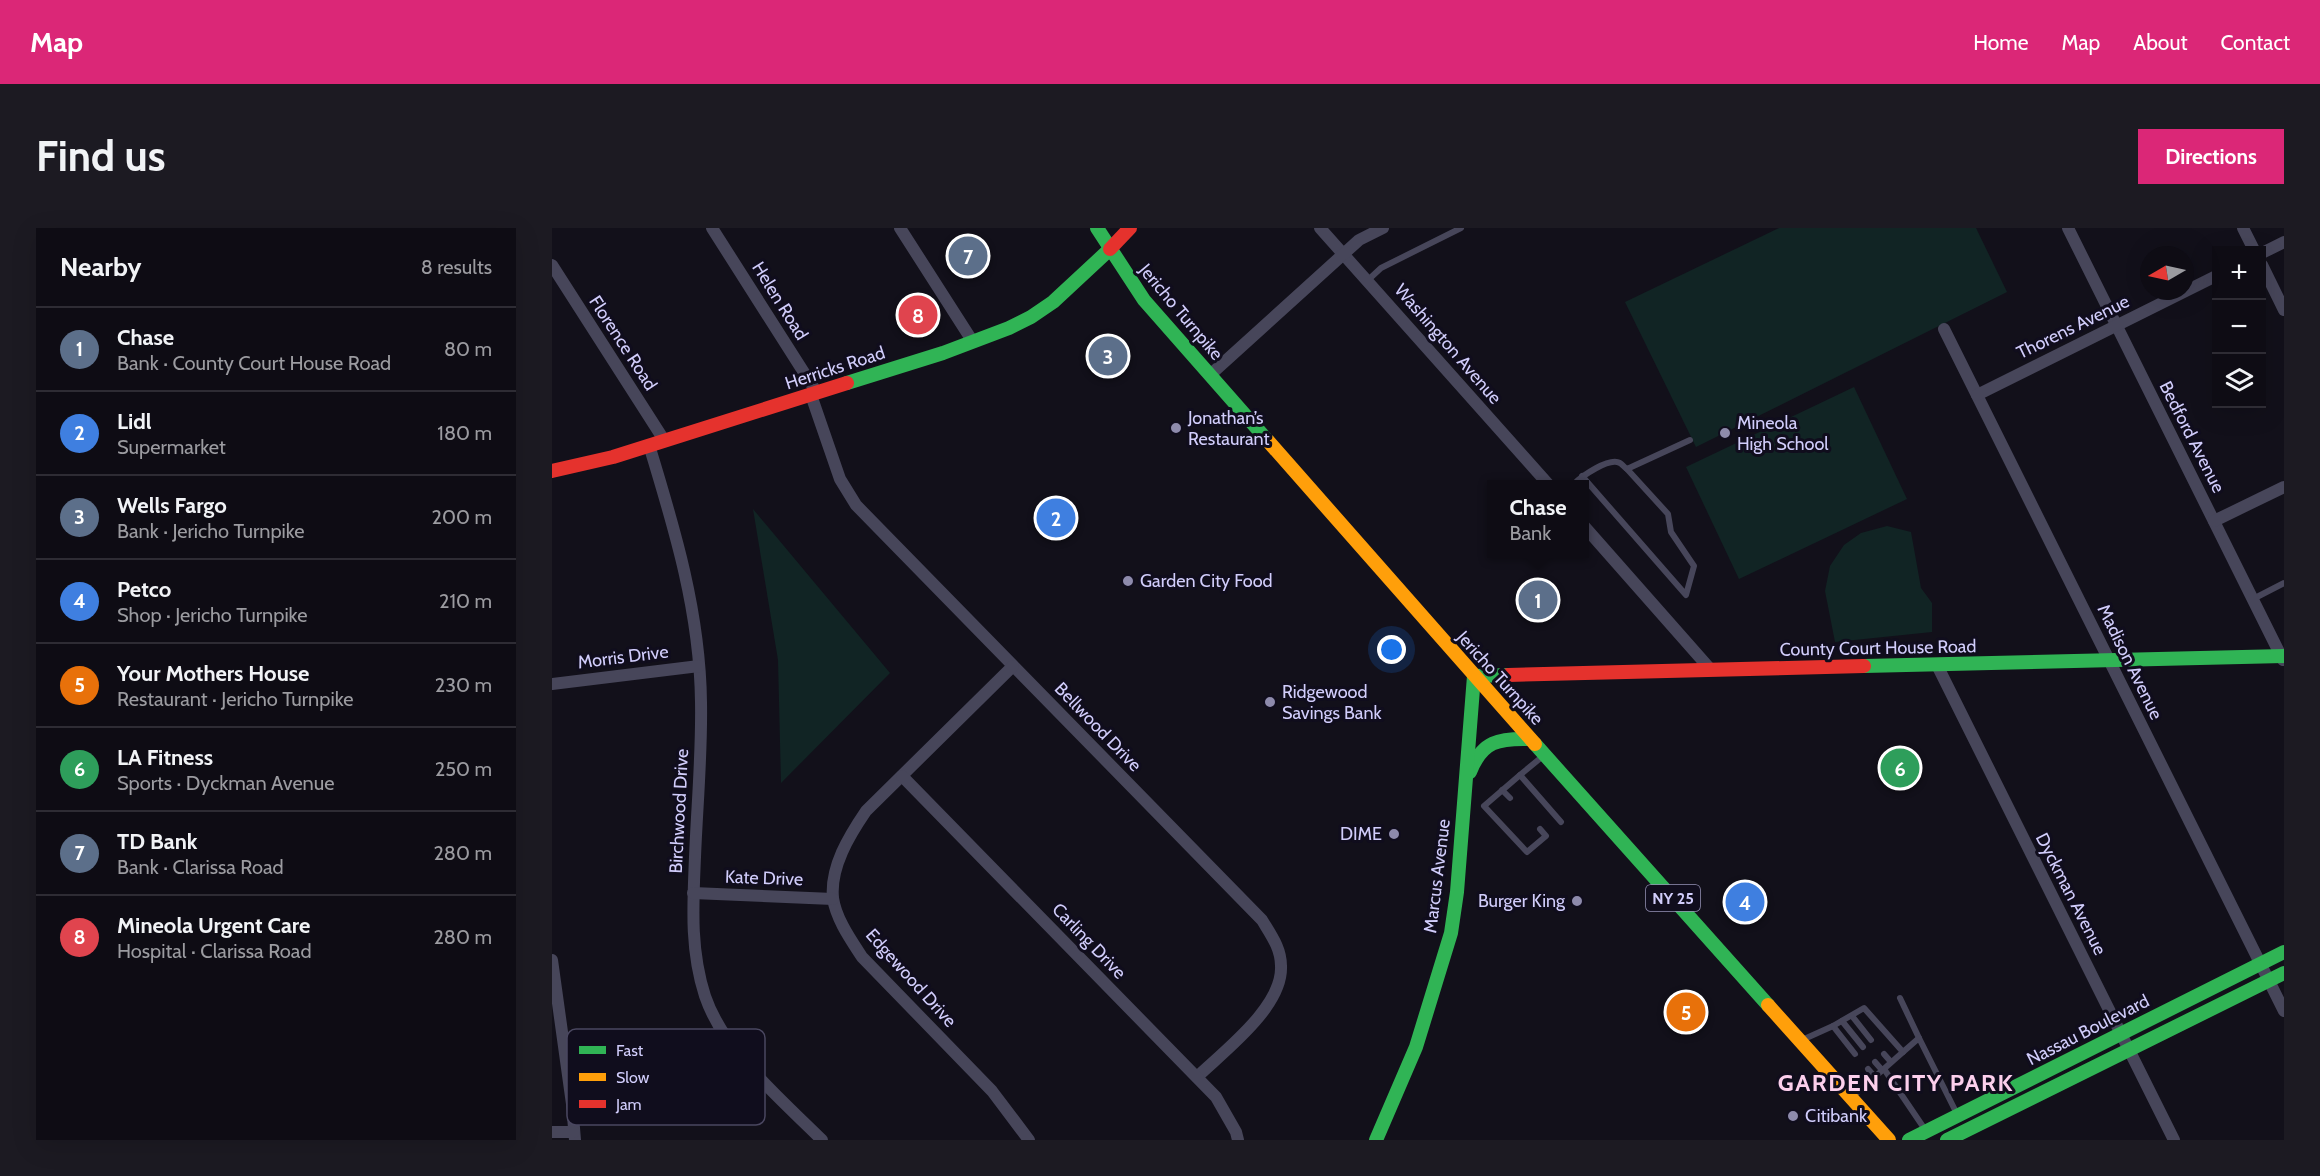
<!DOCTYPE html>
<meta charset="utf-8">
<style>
body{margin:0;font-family:Cabin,sans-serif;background:#1c1a22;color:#f1f3f6}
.controls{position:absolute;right:18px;top:18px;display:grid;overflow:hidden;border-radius:0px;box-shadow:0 6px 24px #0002}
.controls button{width:54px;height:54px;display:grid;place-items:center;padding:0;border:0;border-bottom:2px solid #2e2c34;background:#0e0c14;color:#f1f3f6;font:30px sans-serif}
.compass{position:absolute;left:1588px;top:18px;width:54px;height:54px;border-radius:50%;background:#0e0c14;box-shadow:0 6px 24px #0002;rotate:261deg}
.you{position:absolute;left:840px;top:422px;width:21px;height:21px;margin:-15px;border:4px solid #fff;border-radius:50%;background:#1a73e8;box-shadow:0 0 0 9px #1a73e833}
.badge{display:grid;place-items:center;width:39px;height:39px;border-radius:50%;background:#db2777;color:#fff;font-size:20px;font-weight:700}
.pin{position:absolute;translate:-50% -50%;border:3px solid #fff;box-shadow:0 2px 6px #0006}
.popup{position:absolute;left:935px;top:252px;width:102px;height:78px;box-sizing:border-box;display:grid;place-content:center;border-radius:0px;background:#0e0c14;filter:drop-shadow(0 2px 4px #0005);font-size:20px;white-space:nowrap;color:#9b9ba0}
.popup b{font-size:22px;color:#f1f3f6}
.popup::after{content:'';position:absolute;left:50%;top:100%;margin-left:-12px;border:12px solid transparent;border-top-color:#0e0c14}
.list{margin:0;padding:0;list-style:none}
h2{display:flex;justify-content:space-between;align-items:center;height:78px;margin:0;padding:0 24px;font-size:26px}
h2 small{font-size:20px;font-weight:400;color:#9b9ba0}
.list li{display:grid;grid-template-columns:39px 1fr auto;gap:18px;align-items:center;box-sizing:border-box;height:84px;padding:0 24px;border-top:2px solid #2e2c34}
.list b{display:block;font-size:22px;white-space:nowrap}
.list p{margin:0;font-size:20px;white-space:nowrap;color:#9b9ba0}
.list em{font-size:20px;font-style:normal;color:#9b9ba0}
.icon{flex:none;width:33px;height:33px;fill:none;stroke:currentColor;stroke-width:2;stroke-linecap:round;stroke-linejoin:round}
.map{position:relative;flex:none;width:1732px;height:912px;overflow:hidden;border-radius:0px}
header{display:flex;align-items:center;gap:36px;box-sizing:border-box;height:84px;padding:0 30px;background:#db2777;color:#fff}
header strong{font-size:28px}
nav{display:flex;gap:33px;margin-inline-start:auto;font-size:21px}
.intro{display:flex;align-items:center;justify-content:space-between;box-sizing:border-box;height:144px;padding:0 36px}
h1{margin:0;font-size:42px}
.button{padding:15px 27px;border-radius:0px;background:#db2777;color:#fff;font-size:21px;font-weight:700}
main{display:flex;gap:36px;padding:0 36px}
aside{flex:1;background:#0e0c14;border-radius:0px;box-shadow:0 6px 24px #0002}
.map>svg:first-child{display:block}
</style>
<header>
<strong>Map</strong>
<nav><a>Home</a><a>Map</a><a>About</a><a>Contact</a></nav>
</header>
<div class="intro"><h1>Find us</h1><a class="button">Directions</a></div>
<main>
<aside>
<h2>Nearby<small>8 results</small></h2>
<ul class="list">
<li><span class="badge" style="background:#5c6f8a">1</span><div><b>Chase</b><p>Bank · County Court House Road</p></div><em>80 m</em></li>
<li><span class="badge" style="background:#3f7fe0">2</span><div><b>Lidl</b><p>Supermarket</p></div><em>180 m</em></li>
<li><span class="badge" style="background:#5c6f8a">3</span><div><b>Wells Fargo</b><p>Bank · Jericho Turnpike</p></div><em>200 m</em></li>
<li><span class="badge" style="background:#3f7fe0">4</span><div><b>Petco</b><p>Shop · Jericho Turnpike</p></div><em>210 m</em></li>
<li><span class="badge" style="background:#e8710a">5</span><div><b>Your Mothers House</b><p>Restaurant · Jericho Turnpike</p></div><em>230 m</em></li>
<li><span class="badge" style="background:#2e9e5b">6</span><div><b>LA Fitness</b><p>Sports · Dyckman Avenue</p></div><em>250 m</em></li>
<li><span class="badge" style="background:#5c6f8a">7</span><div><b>TD Bank</b><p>Bank · Clarissa Road</p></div><em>280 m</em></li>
<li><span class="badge" style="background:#e0444e">8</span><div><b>Mineola Urgent Care</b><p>Hospital · Clarissa Road</p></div><em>280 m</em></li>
</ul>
</aside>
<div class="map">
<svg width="1732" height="912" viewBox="0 0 1732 912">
<rect width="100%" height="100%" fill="#12101a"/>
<g fill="#112424">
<polygon points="1227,0 1424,0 1455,64 1144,219 1073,74"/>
<polygon points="1302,159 1355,271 1187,351 1134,239"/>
<polygon points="201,281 338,445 229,555 226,432"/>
<polygon points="1335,298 1359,304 1369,360 1380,375 1380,404 1283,414 1273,363 1278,338 1292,317 1309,305"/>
</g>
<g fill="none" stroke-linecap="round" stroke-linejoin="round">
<g stroke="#47465a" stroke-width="6">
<polyline points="815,53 829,40 909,0"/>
<polyline points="1030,248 1134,367 1142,338 1119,304 1116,286 1075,241"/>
<path d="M1022 256C1030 248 1057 229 1068 235 1069 235 1074 241 1075 241L1138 212"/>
<polyline points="1701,371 1732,355"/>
<polyline points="968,547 991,528"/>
<polyline points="950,562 958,570"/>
<polyline points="988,601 994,608 975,624 932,578 968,547 1009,594"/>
<polyline points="1348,770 1367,810"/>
<polyline points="1300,788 1319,812"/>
<polyline points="1290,793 1311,819"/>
<polyline points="1281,798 1303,826"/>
<polyline points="1250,812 1281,798 1312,780 1351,824 1367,810 1405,886"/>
<polyline points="1332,826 1339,834"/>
<polyline points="1323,834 1330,842"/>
<polyline points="1316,841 1323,849"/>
<polyline points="1332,841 1374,903"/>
<polyline points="1300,869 1351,824"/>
</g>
<g stroke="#47465a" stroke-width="12">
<polyline points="160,0 265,165"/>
<polyline points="348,0 421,114"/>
<polyline points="768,0 996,256"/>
<polyline points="1516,0 1731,432"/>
<polyline points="1691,0 1702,22"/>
<polyline points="1710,25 1732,14"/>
<polyline points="0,37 112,212"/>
<polyline points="1710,37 1732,82"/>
<polyline points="1392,101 1732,783"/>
<polyline points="658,147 807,12 831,0"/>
<path d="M259 167 288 251 304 277 710 692C719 707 729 720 729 738 731 779 672 823 645 849"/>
<polyline points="1425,167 1664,48"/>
<path d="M97 217C123 302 148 385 149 474 150 526 145 578 143 629 141 677 138 722 153 768 172 824 229 871 270 912"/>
<polyline points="1662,293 1732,259"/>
<polyline points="1032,298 1159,442"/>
<polyline points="1385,437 1622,912"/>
<path d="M461 438 314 583C297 608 278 639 281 670 284 691 299 712 310 729L440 863 477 912"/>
<polyline points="0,456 147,438"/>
<polyline points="350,548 664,869 684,904 686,912"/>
<polyline points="141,665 281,671"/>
<polyline points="0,732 20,876 23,912"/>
<polyline points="0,904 22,904"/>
</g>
<g stroke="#30b455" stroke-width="14">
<polyline points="545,0 592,72 716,213"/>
<polyline points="295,155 391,125 457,100 479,89 501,74 558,21"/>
<polyline points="1312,438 1732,428"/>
<polyline points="983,516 1216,777"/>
<path d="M918 544C930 513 947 510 978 511"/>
<polyline points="824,912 864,819 899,705 905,664 922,448 956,447"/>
<polyline points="1357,912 1732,724"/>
<polyline points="1395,912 1732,745"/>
</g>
<g stroke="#ff9f0a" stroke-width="14">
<polyline points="716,213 983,516"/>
<polyline points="1216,777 1337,912"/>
</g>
<g stroke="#e5322d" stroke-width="14">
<polyline points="558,21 578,0"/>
<polyline points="0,243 61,229 295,155"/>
<polyline points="956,447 1312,438"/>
</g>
</g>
<g fill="#8e8bac" stroke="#100d1d" stroke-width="2">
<circle cx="624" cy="200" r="6"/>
<circle cx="1173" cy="205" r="6"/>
<circle cx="576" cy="353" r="6"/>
<circle cx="718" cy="474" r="6"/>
<circle cx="842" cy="606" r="6"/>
<circle cx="1025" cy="673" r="6"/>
<circle cx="1241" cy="888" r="6"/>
</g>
<g text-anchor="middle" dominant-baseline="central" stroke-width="6" stroke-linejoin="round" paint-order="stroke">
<rect fill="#100d1d" stroke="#9793b8" stroke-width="1.5" x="1094" y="657" width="54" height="26" rx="4.5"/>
<g font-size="16" font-weight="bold" fill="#d1cdfb">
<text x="1121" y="670">NY 25</text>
</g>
<g font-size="18" fill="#d1cdfb" stroke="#100d1d">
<text transform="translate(228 73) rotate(58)">Helen Road</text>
<text transform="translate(629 84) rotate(50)">Jericho Turnpike</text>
<text transform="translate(1521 99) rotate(-26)">Thorens Avenue</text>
<text transform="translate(71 115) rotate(57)">Florence Road</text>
<text transform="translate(896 116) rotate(49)">Washington Avenue</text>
<text transform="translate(283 140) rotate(-18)">Herricks Road</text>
<text transform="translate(1640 209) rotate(63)">Bedford Avenue</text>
<text transform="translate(1326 420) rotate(-1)">County Court House Road</text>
<text transform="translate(71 429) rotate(-7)">Morris Drive</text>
<text transform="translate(1578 434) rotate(64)">Madison Avenue</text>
<text transform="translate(948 450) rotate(48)">Jericho Turnpike</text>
<text transform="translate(546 499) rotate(46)">Bellwood Drive</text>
<text transform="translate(127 583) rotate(-87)">Birchwood Drive</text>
<text transform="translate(885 648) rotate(-83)">Marcus Avenue</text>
<text transform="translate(212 650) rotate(2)">Kate Drive</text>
<text transform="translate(1519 666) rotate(63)">Dyckman Avenue</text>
<text transform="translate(537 713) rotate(46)">Carling Drive</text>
<text transform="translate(359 750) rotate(48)">Edgewood Drive</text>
<text transform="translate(1536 802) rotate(-27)">Nassau Boulevard</text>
</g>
<g font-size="18" fill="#d1cdfb" stroke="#100d1d" text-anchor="start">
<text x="636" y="190">Jonathan’s<tspan x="636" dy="21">Restaurant</tspan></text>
<text x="1185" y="195">Mineola<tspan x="1185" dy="21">High School</tspan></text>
<text x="588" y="353">Garden City Food</text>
<text x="730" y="464">Ridgewood<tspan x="730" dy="21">Savings Bank</tspan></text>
<text x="830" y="606" text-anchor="end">DIME</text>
<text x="1013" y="673" text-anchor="end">Burger King</text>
<text x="1253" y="888">Citibank</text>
</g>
<g font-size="24" font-weight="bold" letter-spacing="1.5" fill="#fccfec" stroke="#100d1d">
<text x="1344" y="854">GARDEN CITY PARK</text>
</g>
</g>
<rect x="15" y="801" width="198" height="96" rx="9" fill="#100d1d" stroke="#4a4760" stroke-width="1.5"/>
<rect x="27" y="818" width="27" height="8" fill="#30b455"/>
<rect x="27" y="845" width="27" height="8" fill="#ff9f0a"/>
<rect x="27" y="872" width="27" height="8" fill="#e5322d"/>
<g font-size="16" fill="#d1cdfb">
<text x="64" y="828">Fast</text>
<text x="64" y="855">Slow</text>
<text x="64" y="882">Jam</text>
</g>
</svg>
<div class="controls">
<button>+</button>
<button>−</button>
<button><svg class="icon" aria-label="layers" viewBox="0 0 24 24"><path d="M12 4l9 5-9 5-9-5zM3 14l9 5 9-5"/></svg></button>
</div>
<svg class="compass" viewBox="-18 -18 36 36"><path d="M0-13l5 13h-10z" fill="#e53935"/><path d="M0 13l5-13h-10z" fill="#9b9ba0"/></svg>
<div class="you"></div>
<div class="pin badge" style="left:986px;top:372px;background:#5c6f8a">1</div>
<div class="popup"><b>Chase</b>Bank</div>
<div class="pin badge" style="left:504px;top:290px;background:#3f7fe0">2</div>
<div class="pin badge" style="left:556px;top:128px;background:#5c6f8a">3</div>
<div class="pin badge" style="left:1193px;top:674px;background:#3f7fe0">4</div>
<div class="pin badge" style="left:1134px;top:784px;background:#e8710a">5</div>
<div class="pin badge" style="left:1348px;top:540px;background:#2e9e5b">6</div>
<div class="pin badge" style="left:416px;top:28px;background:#5c6f8a">7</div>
<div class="pin badge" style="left:366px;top:87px;background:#e0444e">8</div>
</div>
</main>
